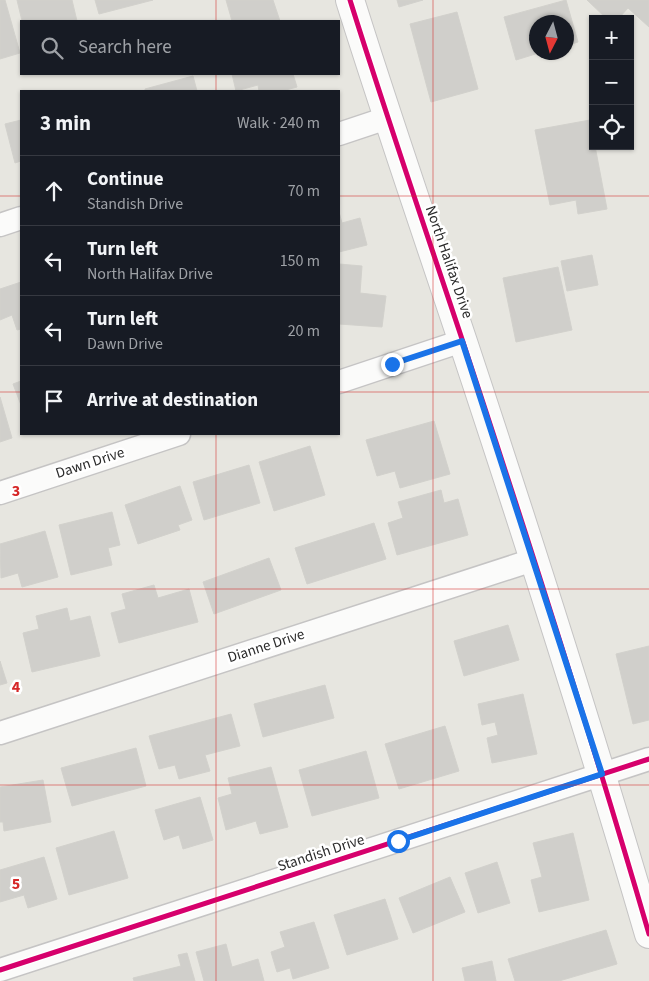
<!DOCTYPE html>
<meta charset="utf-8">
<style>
body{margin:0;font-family:"Source Sans 3",sans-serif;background:#242831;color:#f1f3f6}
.controls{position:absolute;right:15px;top:15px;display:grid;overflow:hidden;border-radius:0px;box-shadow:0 1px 4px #0004}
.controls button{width:45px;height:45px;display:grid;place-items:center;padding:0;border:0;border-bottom:1px solid #363941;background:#171b24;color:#f1f3f6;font:25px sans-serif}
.compass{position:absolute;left:529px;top:15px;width:45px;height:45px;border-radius:50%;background:#171b24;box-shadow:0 1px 4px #0004;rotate:186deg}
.stop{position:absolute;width:15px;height:15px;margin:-11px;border:4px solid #1a73e8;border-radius:50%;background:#fff}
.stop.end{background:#1a73e8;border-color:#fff;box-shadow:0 1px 5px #0008}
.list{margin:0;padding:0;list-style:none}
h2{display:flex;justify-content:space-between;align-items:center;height:65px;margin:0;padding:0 20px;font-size:21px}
h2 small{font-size:16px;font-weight:400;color:#9ea1a6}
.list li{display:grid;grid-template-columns:32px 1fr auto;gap:15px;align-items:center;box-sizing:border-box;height:70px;padding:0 20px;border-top:1px solid #363941}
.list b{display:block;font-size:19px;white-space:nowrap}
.list p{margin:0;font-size:16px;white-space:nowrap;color:#9ea1a6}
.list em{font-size:16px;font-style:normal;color:#9ea1a6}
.icon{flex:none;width:28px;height:28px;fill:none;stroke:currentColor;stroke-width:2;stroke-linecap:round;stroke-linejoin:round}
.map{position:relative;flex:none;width:649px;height:981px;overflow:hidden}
.search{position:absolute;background:#171b24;box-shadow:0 1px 4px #0004;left:20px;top:20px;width:320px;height:55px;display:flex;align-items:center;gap:12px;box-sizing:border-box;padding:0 18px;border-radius:0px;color:#9ea1a6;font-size:19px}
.panel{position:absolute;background:#171b24;box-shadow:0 1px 4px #0004;left:20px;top:90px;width:320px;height:345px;border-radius:0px}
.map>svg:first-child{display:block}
</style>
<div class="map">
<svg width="649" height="981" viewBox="0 0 649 981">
<rect width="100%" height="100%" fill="#e7e6e0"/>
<g fill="#d0cfcb" stroke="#d2d1cc">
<polygon points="0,0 5,0 20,53 0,59"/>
<polygon points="17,0 72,0 77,21 22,21"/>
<polygon points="95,0 153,0 99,14"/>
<polygon points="226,0 273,0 280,21 232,21"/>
<polygon points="397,0 423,0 399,7"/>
<polygon points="566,0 578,42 566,46 566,22 536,22 536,52 542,52 516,60 504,17"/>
<polygon points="587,0 649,0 649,27 628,8 618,19 607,19"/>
<polygon points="457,12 478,89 431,102 410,24"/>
<polygon points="232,74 293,74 297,87 282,91 259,91 258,85 236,91"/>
<polygon points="193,76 197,91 145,91 145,89"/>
<polygon points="21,120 21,161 15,163 5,124"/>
<polygon points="590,120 593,146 595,146 607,209 578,214 576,200 550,205 535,130"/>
<polygon points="339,212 342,223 360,218 367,245 339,252"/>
<polygon points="592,255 598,285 567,291 561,261"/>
<polygon points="339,264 362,266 360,293 386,296 382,327 339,324"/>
<polygon points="558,267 572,330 516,342 503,278"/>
<polygon points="21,282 21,329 17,330 12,315 0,320 0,289"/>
<polygon points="21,381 21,405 13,384"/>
<polygon points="0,397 12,438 0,442"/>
<polygon points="434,421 450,474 400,488 395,471 377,476 366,440"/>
<polygon points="310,446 325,495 274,511 259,462"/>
<polygon points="249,465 260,503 204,520 193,482"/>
<polygon points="180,486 192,520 178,525 180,530 138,544 125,505"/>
<polygon points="441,490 444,503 458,499 468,535 397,555 388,523 403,518 398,502"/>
<polygon points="112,512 120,545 108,548 112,565 71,575 59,525"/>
<polygon points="374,523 386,559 307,584 295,548"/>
<polygon points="45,531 58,577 22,587 18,573 1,578 0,544"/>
<polygon points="269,558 281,590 214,614 203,582"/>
<polygon points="154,585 158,598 189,589 198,622 119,643 111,613 126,609 122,594"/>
<polygon points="67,608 70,621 90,616 100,656 32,672 23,633 39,629 36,616"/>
<polygon points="508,625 519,660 464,676 454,641"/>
<polygon points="649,646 649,720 633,724 616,654"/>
<polygon points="0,661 7,683 0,685"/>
<polygon points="325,685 334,718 263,737 254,704"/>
<polygon points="523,694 537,754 492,763 487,738 498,735 495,722 482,725 478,704"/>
<polygon points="231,714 240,746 205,755 210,771 179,779 175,765 159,769 149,736"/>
<polygon points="445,726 459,771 399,789 385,744"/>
<polygon points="136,748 146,786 72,806 61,768"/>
<polygon points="366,751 379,798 312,816 299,770"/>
<polygon points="271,767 288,827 260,834 256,821 226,830 218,798 232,794 228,778"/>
<polygon points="43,780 51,822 4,831 3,822 0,822 0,787"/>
<polygon points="200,797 213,840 183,849 179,835 164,840 155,810"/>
<polygon points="114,831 128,878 69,895 56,848"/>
<polygon points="573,833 589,900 539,912 531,880 542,877 533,843"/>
<polygon points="44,857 57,899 28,908 24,895 0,902 0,870"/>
<polygon points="497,862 510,903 478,913 465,873"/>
<polygon points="450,877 465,912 413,933 399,898"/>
<polygon points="385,899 398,939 347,955 334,915"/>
<polygon points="314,922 329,968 293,979 290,968 277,972 271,952 285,947 280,932"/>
<polygon points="606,930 617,964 559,981 515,981 508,959"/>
<polygon points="226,944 232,967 258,959 264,981 204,981 196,952"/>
<polygon points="187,953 195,981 134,981 133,978 181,966 178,955"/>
<polygon points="492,961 496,981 465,981 462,968"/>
</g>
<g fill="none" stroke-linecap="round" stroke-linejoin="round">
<defs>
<g id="minor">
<polyline points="339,134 387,118"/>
<polyline points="0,225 21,218"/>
<polyline points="339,382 462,341"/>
<polyline points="0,493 179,434"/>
<polyline points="0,733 533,560"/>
<polyline points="0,970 649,759"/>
</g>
<path id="tertiary" d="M350 0C386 115 425 228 463 342 528 538 591 735 649 934"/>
</defs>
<use href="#minor" stroke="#c5c4c4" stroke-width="25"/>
<use href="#tertiary" stroke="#c5c4c4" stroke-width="30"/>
<use href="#minor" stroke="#fbfbfa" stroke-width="22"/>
<use href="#tertiary" stroke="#fbfbfa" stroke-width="28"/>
<defs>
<g id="cycleway">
<path d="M350 0C386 115 425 228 463 342 528 538 591 735 649 934"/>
<polyline points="0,970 649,759"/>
</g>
</defs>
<use href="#cycleway" stroke="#fff" stroke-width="8"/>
<use href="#cycleway" stroke="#d6006c" stroke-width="5"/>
</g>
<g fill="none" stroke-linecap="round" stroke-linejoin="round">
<polyline stroke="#1a73e8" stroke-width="6" points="392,364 462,341 602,774 398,841"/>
</g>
<path fill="none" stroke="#d62828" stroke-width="1" stroke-opacity="0.55" d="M216 0V21M433 0V981M216 74V91M0 196H21M339 196H649M0 392H21M339 392H649M216 434V981M0 589H649M0 785H649"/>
<g text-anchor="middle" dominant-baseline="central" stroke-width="5" stroke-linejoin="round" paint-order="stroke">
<g font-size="15" fill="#2a2a2a" stroke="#fff">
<text transform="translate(449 262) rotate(71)">North Halifax Drive</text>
<text transform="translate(90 463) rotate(-18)">Dawn Drive</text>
<text transform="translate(266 646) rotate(-18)">Dianne Drive</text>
<text transform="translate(321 853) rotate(-18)">Standish Drive</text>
</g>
</g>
<g font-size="16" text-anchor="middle" font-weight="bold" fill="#d62828" stroke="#fff" stroke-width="5" stroke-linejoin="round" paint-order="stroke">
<text x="16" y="496">3</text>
<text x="16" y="692">4</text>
<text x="16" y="889">5</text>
</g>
</svg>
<div class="controls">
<button>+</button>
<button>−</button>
<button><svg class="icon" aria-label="locate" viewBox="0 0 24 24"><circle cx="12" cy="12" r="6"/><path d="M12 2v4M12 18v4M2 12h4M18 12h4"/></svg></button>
</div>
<svg class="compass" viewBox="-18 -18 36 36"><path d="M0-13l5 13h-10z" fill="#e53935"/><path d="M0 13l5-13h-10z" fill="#9ea1a6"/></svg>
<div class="stop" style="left:398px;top:841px"></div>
<div class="stop end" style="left:392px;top:364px"></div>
<div class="search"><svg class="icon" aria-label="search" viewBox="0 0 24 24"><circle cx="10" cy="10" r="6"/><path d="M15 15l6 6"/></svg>Search here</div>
<section class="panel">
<h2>3 min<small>Walk · 240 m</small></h2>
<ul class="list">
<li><svg class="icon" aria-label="ahead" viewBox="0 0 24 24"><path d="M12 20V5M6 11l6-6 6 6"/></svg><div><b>Continue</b><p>Standish Drive</p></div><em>70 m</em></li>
<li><svg class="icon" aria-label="left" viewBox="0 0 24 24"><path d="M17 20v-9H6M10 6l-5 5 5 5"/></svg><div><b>Turn left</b><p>North Halifax Drive</p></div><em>150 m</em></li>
<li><svg class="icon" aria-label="left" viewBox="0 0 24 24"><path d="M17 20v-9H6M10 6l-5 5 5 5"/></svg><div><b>Turn left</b><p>Dawn Drive</p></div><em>20 m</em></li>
<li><svg class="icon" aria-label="arrive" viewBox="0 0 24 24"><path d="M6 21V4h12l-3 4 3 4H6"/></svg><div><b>Arrive at destination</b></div></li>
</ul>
</section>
</div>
